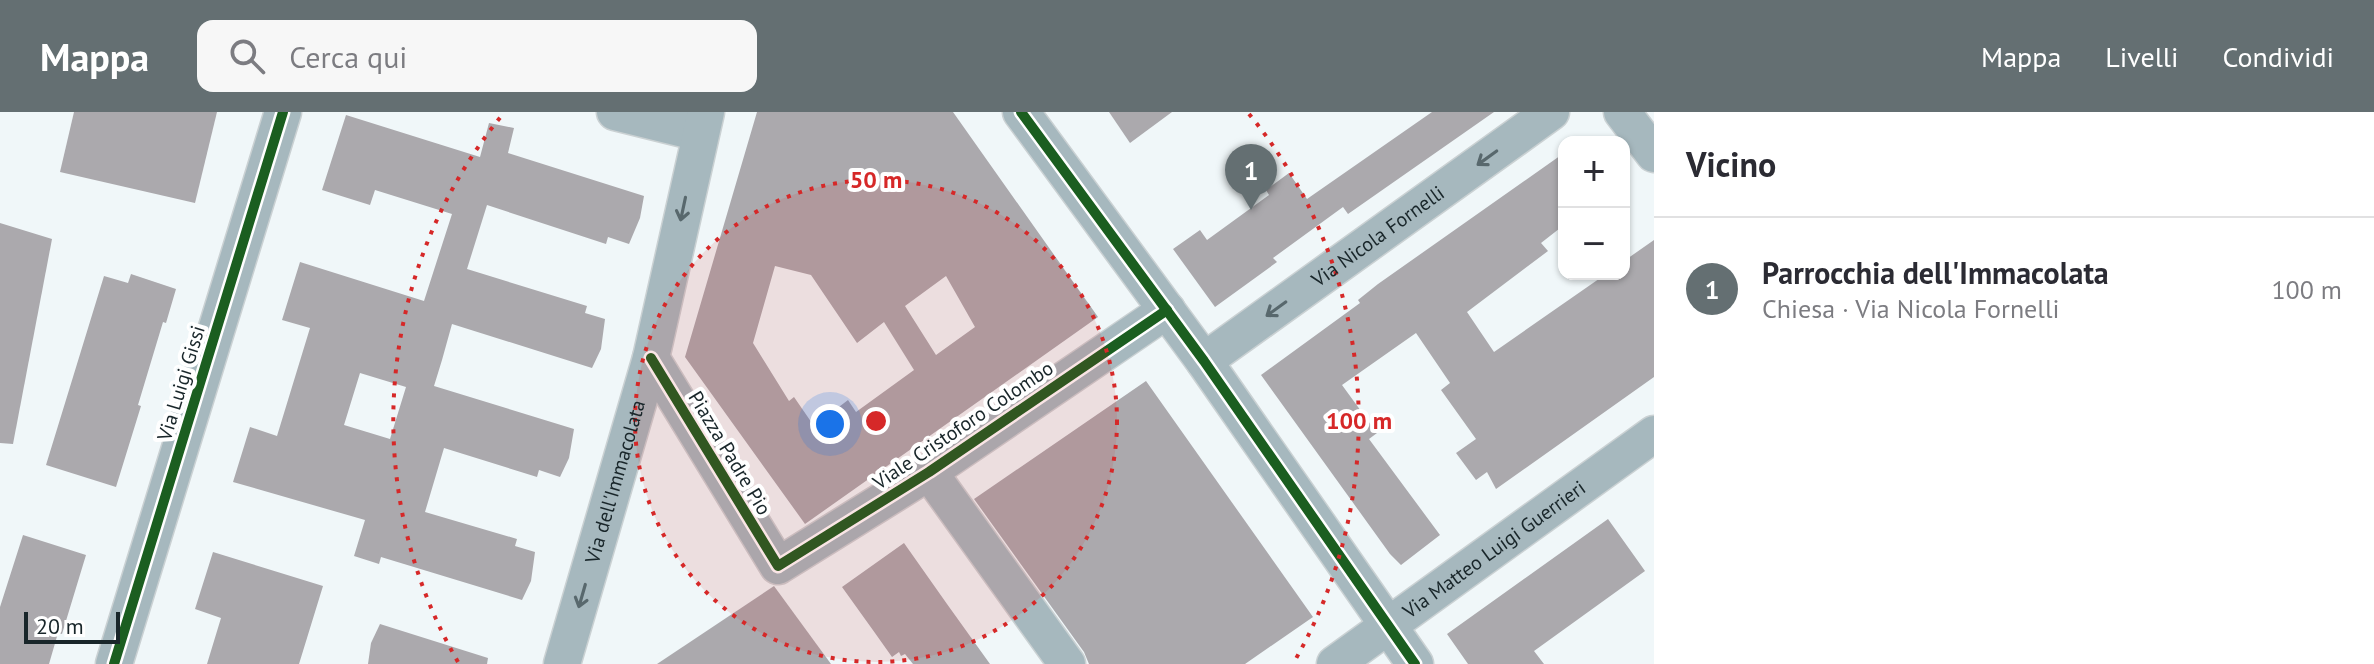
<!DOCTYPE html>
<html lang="it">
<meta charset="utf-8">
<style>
body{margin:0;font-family:"PT Sans",sans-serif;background:#f7f7f7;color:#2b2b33}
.controls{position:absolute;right:24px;top:24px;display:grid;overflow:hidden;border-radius:16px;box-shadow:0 2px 6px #0004}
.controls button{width:72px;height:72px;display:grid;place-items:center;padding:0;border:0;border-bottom:2px solid #e1e1e2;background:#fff;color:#2b2b33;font:40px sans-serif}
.scale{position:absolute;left:24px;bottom:20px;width:96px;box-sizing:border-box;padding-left:8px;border:4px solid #19262a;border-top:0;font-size:22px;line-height:28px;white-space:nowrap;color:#19262a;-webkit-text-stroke:6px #fff;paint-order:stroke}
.you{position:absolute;left:830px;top:312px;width:28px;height:28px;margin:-20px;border:6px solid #fff;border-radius:50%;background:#1a73e8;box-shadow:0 0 0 12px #1a73e833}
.badge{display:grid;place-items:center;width:52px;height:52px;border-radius:50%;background:#646f72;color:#fff;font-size:26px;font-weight:700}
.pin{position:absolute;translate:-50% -66px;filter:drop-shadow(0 2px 4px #0008)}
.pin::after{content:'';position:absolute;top:42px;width:28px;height:24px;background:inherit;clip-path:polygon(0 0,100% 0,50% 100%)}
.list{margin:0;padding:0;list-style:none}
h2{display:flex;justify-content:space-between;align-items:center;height:104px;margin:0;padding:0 32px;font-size:34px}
h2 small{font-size:26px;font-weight:400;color:#7c7c81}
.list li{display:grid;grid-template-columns:52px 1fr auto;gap:24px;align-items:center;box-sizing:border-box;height:144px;padding:0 32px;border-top:2px solid #e1e1e2}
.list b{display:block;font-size:30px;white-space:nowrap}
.list p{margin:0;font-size:26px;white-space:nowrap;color:#7c7c81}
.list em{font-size:26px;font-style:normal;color:#7c7c81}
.icon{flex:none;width:44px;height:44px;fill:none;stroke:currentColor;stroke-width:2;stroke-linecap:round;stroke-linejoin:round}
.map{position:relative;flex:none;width:1654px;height:552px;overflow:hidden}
header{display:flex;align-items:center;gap:48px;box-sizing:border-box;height:112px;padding:0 40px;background:#646f72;color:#fff}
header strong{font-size:38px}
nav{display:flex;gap:44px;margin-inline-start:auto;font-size:28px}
.search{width:560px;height:72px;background:#f7f7f7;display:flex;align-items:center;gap:20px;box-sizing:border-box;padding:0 28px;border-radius:16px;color:#7c7c81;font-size:30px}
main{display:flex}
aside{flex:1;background:#fff}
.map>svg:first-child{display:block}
</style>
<header>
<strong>Mappa</strong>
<div class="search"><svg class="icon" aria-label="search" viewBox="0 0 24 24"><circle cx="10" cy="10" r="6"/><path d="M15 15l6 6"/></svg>Cerca qui</div>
<nav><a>Mappa</a><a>Livelli</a><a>Condividi</a></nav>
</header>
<main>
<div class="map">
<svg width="1654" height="552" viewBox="0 0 1654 552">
<rect width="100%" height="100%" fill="#f0f7f9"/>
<g fill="#aba9ad" fill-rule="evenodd">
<polygon points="74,0 217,0 195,91 60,60"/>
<path d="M757 0H953L1098 205 805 412 685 245ZM775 154 811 163 857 231 884 210 914 258 856 300 848 288 814 314 794 285 789 289 753 231ZM946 164 975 215 936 243 905 194Z"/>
<polygon points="1109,0 1172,0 1130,31"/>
<polygon points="1432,0 1494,0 1348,102 1343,95 1273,146 1277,150 1215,195 1173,137 1200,118 1207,128 1269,83 1266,78 1289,61 1307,87"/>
<path d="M346 3 480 45 489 11 514 16 508 41 644 84 640 106 629 132 608 125 606 132 487 93 467 157 587 194 585 201 605 207 601 237 592 256 452 212 442 248 434 274 574 317 569 346 560 365 539 358 537 365 444 336 425 400 517 427 515 434 535 440 531 469 522 488 381 445 379 452 354 444 365 408 233 370 250 315 277 324 310 216 282 208 300 150 424 189 452 102 375 78 370 93 322 78ZM360 261 406 275 390 327 344 313Z"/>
<polygon points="1564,41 1564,113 1541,131 1548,139 1467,200 1494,240 1606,162 1624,162 1624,149 1654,128 1654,265 1496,377 1487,360 1476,368 1456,341 1476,327 1441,278 1450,271 1416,221 1342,273 1377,321 1369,327 1440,423 1401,453 1390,442 1261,263 1360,191 1358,188 1378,172"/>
<polygon points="0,111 52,127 13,332 0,331"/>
<polygon points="131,162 176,177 166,211 163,210 138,293 141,294 116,375 46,353 104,164 128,171"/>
<polygon points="1146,269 1313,505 1245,552 1089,552 1084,540 974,387"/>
<polygon points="1608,407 1645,459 1534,539 1544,552 1468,552 1447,522"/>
<polygon points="23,423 86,443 62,522 58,521 49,552 0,552 0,495"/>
<polygon points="904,431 947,492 990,552 913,552 905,542 901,544 899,540 892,545 875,521 842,475"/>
<polygon points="213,440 323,474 299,552 207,552 221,506 195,497"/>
<polygon points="774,474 831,552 657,552"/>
<polygon points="380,512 488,546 487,552 368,552 371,531"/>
</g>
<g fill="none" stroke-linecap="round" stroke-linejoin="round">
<defs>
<g id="street">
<polyline points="615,0 700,21"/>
<polyline points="1021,0 1204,249 1415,552"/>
<polyline points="1622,0 1654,42"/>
<polyline points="651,246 778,454 929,360 1167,198"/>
<path id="s1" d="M1204 249 1551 0"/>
<polyline points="929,360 1067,552"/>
<polyline points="114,552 283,0"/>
<path id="s2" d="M562 552 651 246 706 0"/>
<path id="s3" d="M1335 552 1654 322"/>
</g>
</defs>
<use href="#street" stroke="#cad1d3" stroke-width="39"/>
<use href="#street" stroke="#a6b8be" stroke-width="36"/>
<defs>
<g id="cycleway">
<polyline points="1021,0 1204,249 1415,552"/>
<polyline points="651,246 778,454 929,360 1167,198"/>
<polyline points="114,552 283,0"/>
</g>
</defs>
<use href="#cycleway" stroke="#fff" stroke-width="15"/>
<use href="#cycleway" stroke="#1b5e20" stroke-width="10"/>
</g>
<defs><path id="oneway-shaft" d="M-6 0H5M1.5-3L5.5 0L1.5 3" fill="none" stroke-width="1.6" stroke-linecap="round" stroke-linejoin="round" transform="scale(2)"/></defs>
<g stroke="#58686d">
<use href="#oneway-shaft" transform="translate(1487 46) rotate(144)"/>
<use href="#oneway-shaft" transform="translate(683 97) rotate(102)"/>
<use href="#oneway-shaft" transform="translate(1276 197) rotate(144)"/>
<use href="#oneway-shaft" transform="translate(582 484) rotate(106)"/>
</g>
<circle cx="876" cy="309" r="241" fill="#d62828" fill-opacity=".12"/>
<g fill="none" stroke="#d62828" stroke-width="4" stroke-dasharray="4 8">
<circle cx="876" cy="309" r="241"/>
<path d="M458 550A483 483 0 0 1 503 2M1249 2A483 483 0 0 1 1294 550"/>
</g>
<g text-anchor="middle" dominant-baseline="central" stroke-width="8" stroke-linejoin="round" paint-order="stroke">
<g font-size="20" fill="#19262a" stroke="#fff">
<text stroke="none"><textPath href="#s1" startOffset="214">Via Nicola Fornelli</textPath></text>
<text transform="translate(181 271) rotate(-73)">Via Luigi Gissi</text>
<text transform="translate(963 313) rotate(-34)">Viale Cristoforo Colombo</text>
<text transform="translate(730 341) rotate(59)">Piazza Padre Pio</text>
<text stroke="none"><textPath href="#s2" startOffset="190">Via dell'Immacolata</textPath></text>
<text stroke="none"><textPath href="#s3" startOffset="196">Via Matteo Luigi Guerrieri</textPath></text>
</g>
</g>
<circle cx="876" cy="309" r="12" fill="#d62828" stroke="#fff" stroke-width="4"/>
<g font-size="24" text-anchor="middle" font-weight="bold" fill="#d62828" stroke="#fff" stroke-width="8" stroke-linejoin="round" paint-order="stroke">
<text x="876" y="76">50 m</text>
<text x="1359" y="317">100 m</text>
</g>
</svg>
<div class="controls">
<button>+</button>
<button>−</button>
</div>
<div class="scale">20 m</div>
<div class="you"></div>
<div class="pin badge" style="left:1251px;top:98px">1</div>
</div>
<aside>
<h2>Vicino<small></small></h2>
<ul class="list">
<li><span class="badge">1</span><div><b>Parrocchia dell'Immacolata</b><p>Chiesa · Via Nicola Fornelli</p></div><em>100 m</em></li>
</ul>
</aside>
</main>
